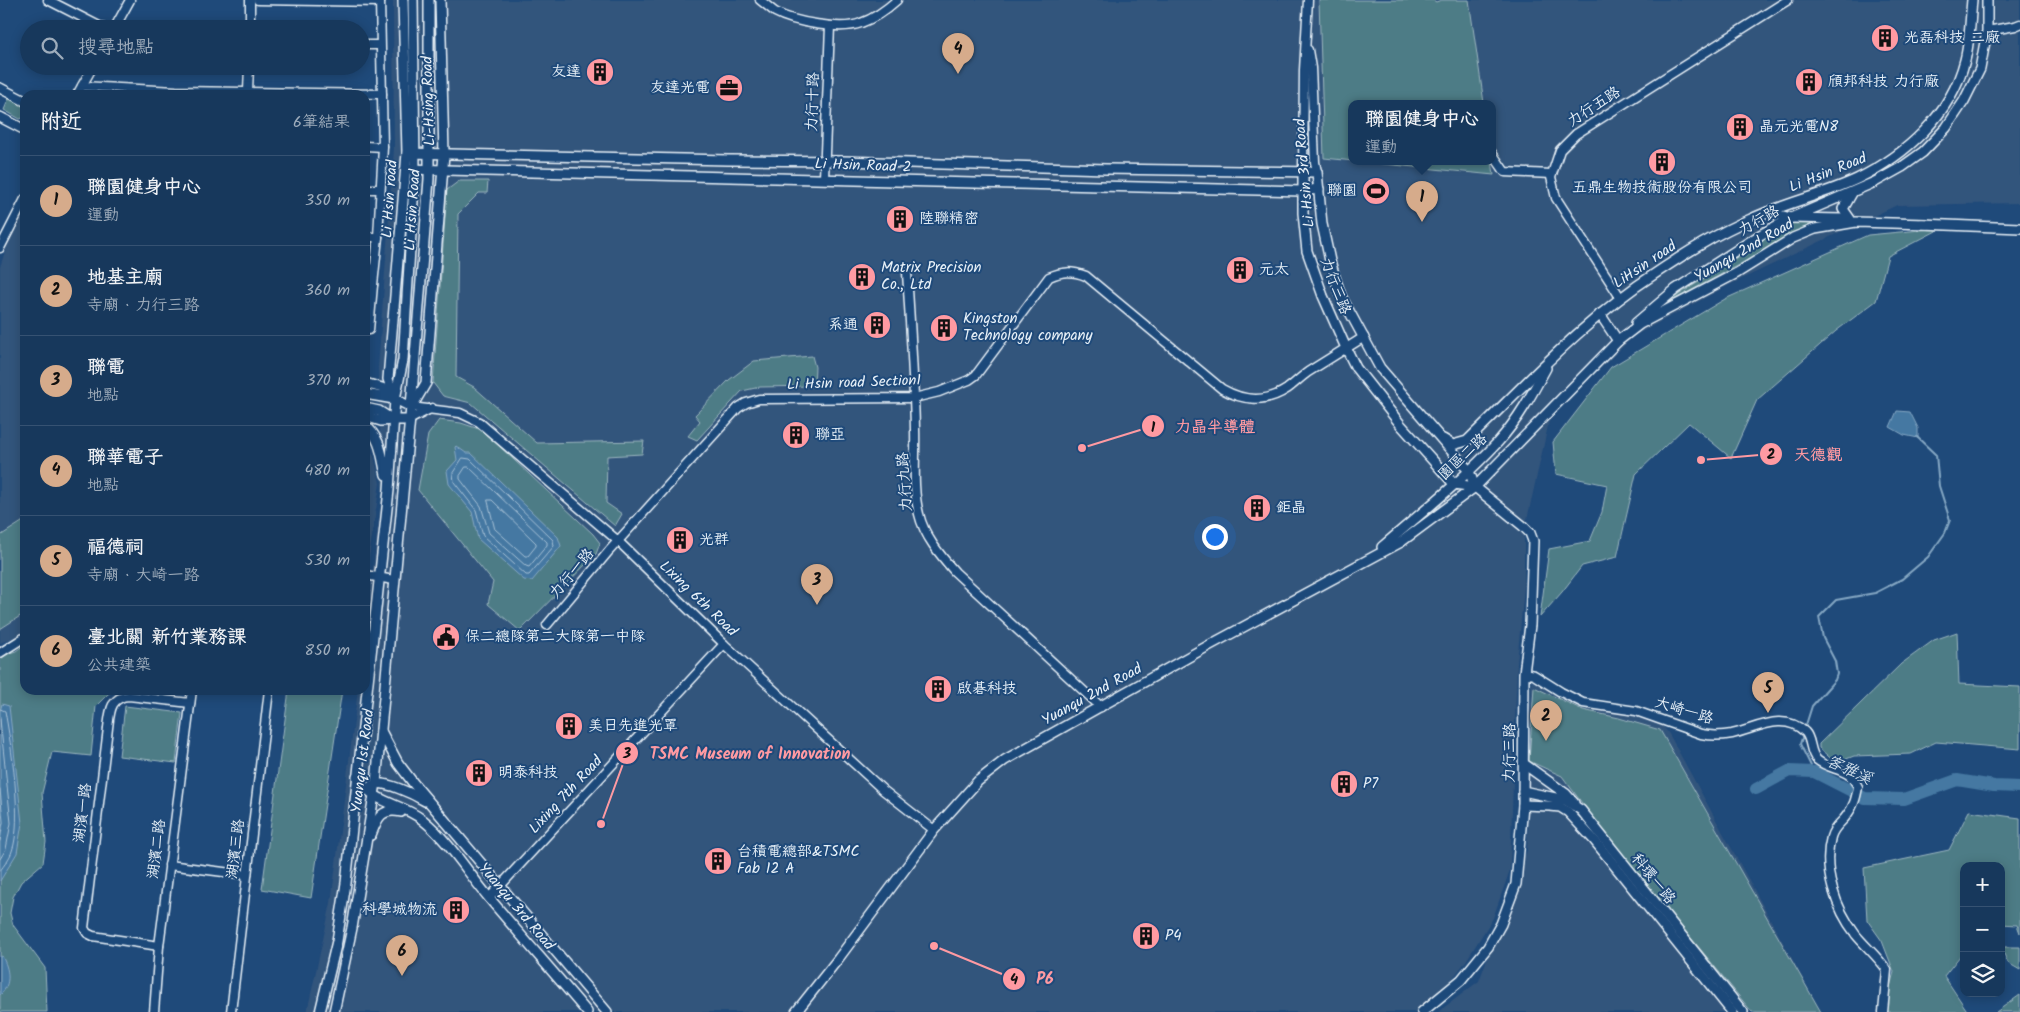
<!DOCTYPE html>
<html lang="zh-TW">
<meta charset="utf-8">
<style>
body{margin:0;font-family:Kalam,"LXGW WenKai TC",sans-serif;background:#203f62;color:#f1f3f6}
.controls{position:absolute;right:15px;bottom:15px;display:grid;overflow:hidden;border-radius:10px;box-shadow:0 2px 12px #0003}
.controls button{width:45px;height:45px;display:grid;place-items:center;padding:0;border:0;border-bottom:1px solid #365272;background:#17385c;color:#f1f3f6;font:25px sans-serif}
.you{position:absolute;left:1214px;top:536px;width:18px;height:18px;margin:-12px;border:4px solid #fff;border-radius:50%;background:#1a73e8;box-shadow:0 0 0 8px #1a73e833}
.badge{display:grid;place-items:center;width:32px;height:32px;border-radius:50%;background:#d6ab8b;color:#111;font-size:16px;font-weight:700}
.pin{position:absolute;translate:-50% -41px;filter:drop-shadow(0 1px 2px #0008)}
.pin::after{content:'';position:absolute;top:26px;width:18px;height:15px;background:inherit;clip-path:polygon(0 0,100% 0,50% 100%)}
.popup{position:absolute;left:1348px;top:100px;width:148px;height:65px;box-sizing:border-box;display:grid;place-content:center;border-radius:10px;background:#17385c;filter:drop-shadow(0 1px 4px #0005);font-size:16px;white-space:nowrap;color:#9eacbb}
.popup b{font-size:19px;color:#f1f3f6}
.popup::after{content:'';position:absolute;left:50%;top:100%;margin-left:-10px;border:10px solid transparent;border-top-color:#17385c}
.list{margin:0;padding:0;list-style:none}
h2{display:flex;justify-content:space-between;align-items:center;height:65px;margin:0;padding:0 20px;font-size:21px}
h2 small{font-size:16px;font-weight:400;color:#9eacbb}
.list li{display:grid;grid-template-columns:32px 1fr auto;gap:15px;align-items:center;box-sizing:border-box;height:90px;padding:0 20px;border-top:1px solid #365272}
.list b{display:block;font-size:19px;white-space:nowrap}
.list p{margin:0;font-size:16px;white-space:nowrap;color:#9eacbb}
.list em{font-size:16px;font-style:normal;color:#9eacbb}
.icon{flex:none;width:28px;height:28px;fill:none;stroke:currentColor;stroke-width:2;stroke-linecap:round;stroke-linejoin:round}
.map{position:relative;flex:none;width:2020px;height:1012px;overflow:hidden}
.search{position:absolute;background:#17385c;box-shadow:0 2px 12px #0003;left:20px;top:20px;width:350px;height:55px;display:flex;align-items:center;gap:12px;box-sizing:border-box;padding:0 18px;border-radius:28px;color:#9eacbb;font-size:19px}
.panel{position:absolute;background:#17385c;box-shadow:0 2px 12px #0003;left:20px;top:90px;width:350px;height:605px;border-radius:15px}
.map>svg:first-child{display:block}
</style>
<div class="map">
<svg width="2020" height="1012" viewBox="0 0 2020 1012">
<rect width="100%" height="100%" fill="#1f4a7a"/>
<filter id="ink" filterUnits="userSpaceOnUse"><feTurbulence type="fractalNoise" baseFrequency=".02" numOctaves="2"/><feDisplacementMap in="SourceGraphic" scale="10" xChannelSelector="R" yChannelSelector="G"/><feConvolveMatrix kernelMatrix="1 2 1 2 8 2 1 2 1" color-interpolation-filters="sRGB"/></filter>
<g filter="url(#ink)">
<g fill="#33547c" fill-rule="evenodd">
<path d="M393 0H2020V203L1897 205 1727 286 1634 336 1550 417 1524 533V588L1517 664 1510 870 1493 918 1466 961 1427 1012H307L331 903 358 690H365V633L382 494 378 368 394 149ZM1352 103H1492V161H1352Z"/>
<polygon points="25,208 25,630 11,639 0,643 0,267 7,245"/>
<polygon points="365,440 374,456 380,483 368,563 365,563"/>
<polygon points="1531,681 1589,708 1624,713 1663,726 1669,734 1821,1012 1438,1012 1479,981 1527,850"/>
</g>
<g fill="#4e7c86" stroke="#9bb6bf">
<polygon points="1319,0 1433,0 1436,2 1441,0 1469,0 1484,103 1352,103 1352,161 1492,161 1494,175 1324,158"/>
<polygon points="9,98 25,106 25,117 20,119 4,110"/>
<polygon points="459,181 488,181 487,193 479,193 458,214 456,377 474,387 537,443 644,441 642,454 607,456 606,503 622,514 615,526 471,403 443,396 433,383 447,190"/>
<polygon points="1791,222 1819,222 1660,307"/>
<polygon points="1942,228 1888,256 1876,301 1836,331 1757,400 1731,458 1689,423 1636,474 1617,557 1582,566 1562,592 1540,617 1549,549 1590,541 1602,512 1607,485 1556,474 1553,442 1611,367 1725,299 1868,235"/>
<polygon points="812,356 815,367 814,386 760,387 742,391 697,440 688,436 700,421 695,415 729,380 754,361"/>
<polygon points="439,420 461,423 482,430 593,534 600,543 596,554 520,631 488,604 493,582 418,490 428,435"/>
<polygon points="25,520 25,613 0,629 0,536"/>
<polygon points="1957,632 1959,684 2020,687 2020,749 1936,742 1911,754 1854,756 1836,763 1819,748 1819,744 1901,664 1934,640"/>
<polygon points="25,644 25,690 115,690 108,694 96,706 91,756 52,752 42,793 46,842 43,863 21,882 13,897 10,913 13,925 45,968 47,1012 0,1012 0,656 16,651"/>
<polygon points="1534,687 1583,710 1619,718 1660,730 1821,1012 1752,1012 1599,826 1562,776 1529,761"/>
<polygon points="289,690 342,690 311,898 262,889"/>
<polygon points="125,706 182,713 176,763 119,756"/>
<polygon points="1969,811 2020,818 2020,933 2017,925 2001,924 2001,866 1964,866 1964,951 1944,976 1968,1012 1887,1012 1886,1002 1894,972 1882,941 1867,920 1864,868 1949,850"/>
<polygon points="2001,947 2020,947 2020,970 2008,963"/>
<polygon points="2020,995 2020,1012 1996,1012"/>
</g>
<g fill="#4578a2" stroke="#86a8c4">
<polygon points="1897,411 1910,412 1918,428 1918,438 1904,435 1890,427"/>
<polygon points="456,446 466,453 471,453 558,537 561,546 532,581 524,580 478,539 472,512 449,484 447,471 457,460 455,447"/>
<polygon points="2,704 9,706 22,823 17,853 0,881 0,711"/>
<path d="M2 956C9 969 12 984 0 995V957Z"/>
</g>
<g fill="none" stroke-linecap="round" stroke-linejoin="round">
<g stroke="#a7c1d6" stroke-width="1">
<polygon points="463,458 470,459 553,540 554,546 529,575 526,575 483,536 476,510 454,482 453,473"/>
<polygon points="466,467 469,467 547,542 547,545 529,567 526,566 489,533 481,506 460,479 460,476"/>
<polygon points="488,500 492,500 536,543 536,546 528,556 525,556 495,529"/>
<path d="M0 709 5 711C11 743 23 822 12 851 10 858 4 865 0 871"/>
<polyline points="0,719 11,823 6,849 0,859"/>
<polyline points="0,789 3,822 0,841"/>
</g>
<g stroke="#86a8c4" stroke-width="2">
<polyline points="1805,728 1812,706 1835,680 1837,674 1835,661 1823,638 1819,617 1836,600 1875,593 1902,579 1928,557 1945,533 1950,520 1939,486 1936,455 1917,437"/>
<polyline points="1803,735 1800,744 1814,772"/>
</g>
<polyline stroke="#4578a2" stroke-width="12" points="1756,789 1789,771 1814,772 1865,798 1904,799 1957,780 1994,786 2020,787"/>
<defs>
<g id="minor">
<polyline points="48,0 105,29"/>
<polyline points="258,0 380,2"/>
<path d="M760 0C765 4 770 8 775 12 793 22 841 31 861 23 875 18 886 10 897 0"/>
<polyline points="114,29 130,0"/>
<polyline points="250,29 250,0"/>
<polyline points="1987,31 2015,26 2020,24"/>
<polyline points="361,45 380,45"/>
<polyline points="1308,50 1311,68 1315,162 1317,172"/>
<polyline points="82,86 176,91 382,94"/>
<polyline points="248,91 249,66"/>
<polyline points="77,95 93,66"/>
<polyline points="365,146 383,147"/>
<polyline points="1492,153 1505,172 1552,174"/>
<polyline points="1303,172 1304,70 1308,0"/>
<polyline points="824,178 830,26"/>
<polyline points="365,189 380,189"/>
<polyline points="365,237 378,237"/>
<polyline points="0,248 25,199"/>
<path d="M907 272C910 324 914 377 915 429 916 456 912 487 919 514 924 536 940 555 955 572L1101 707"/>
<polyline points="365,285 373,285 369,330 365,330"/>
<polyline points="373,285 378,237 383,147 380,0"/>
<polyline points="1620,297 1556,198 1551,177 1560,150 1576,134 1788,0"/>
<polyline points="411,407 460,413 479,422 618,541 724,644 883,790 934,830"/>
<polyline points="409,420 432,408"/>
<polyline points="365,575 394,580"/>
<path d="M547 625 609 551 738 408 746 403 759 399 914 398 939 392 969 380 976 375 1049 277C1063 271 1072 271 1086 276L1222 389C1243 401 1266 403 1287 389 1294 384 1301 377 1308 372 1327 360 1345 349 1364 337"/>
<polyline points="0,653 25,637"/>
<path d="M1524 673 1534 675 1561 692 1583 703 1636 711 1701 734C1711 736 1721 736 1732 734 1756 729 1783 711 1805 732 1812 739 1809 752 1817 760 1832 772 1848 766 1858 787 1856 798 1854 806 1847 815 1842 823 1834 826 1831 837 1822 870 1836 909 1856 935 1866 947 1878 957 1887 970L1883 1012"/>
<polyline points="169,865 247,875"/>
<polyline points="489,898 724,644"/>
<path d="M159 946 93 936 87 933 84 928 108 728C110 712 110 697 129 696L190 703"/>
<polyline points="154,1012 159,946 192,690"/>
<polyline points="231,1012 269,690"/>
</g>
<g id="tertiary">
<polyline points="0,88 25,101"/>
<polyline points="0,117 25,130"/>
<polyline points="407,153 728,160 844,161 1106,169 1317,172 1322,224 1330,261 1341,296 1380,368 1469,471 1475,487"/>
<polyline points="406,169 1302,191 1319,189"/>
<polyline points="1303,172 1303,213 1307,251 1323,296 1346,348 1356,368 1401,425 1454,484 1475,487 1523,526 1530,533 1533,541 1530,625 1524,673 1523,805 1516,884 1501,924 1488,947 1461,980 1422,1012"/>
<polyline points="1768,212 1791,218 1842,219"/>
<polyline points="1850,219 1843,209 1852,193"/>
<polyline points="1922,224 2020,228"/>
<polyline points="1600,314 1618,341"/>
<polyline points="1636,323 1676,289 1760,235 1791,218 1875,182 1902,167 1923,152 1946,128 1964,101 1980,69 1987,31 1987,0"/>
<polyline points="365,383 382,388 395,399 411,407"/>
<polyline points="365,394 394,399"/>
<polyline points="395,399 388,379 407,153 403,0"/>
<polyline points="413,405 426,383 444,154 440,0"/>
<polyline points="365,408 379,411 393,420 409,420"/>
<polyline points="365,416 381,421 393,420"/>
<path d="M365 426C381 436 382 458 386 475"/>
<path d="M1443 439 1453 445 1467 441C1528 382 1585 319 1656 273 1686 253 1717 233 1751 219 1785 203 1823 195 1857 179 1906 155 1951 115 1965 60 1970 41 1970 20 1972 0"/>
<path d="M1382 547C1421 513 1463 480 1498 442 1518 420 1532 394 1546 368"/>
<polyline points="381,731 398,763 414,784 607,1012"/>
<polyline points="1524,764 1566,794 1574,803"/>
<path d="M357 777C376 806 398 801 423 820 449 841 468 873 490 899 522 937 555 974 587 1012"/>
<path d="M372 785C383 779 415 795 425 801"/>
<polyline points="1523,791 1565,800 1581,810 1743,1012"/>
<polyline points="1523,805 1550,806 1560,807 1568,812 1594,840 1732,1012"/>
<path d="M371 835C377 819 381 807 401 812"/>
<polyline points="320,1012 337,941 346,883 389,490 395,399 403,360 415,170 413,0"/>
<polyline points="334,1012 352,928 376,783 411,407 429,179 429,0"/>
<polyline points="796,1012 838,959 934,830 978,781 1005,760 1208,646 1401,542 1475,487 1618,341 1640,324 1737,273 1793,238 1815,229 1856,222 1927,224"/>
</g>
</defs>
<use href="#minor" stroke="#e8f1f8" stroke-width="11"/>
<use href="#tertiary" stroke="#e8f1f8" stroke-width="12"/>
<use href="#minor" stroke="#1f4a7a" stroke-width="8"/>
<use href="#tertiary" stroke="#1f4a7a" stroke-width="9"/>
</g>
</g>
<defs>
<symbol id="building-disc" viewBox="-11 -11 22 22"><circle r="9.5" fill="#ff9aa2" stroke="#1f4a7a"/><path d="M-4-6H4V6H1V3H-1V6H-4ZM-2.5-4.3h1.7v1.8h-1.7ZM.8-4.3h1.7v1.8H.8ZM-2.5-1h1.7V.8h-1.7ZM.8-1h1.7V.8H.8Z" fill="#111"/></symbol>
<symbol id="office-disc" viewBox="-11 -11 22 22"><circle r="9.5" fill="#ff9aa2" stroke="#1f4a7a"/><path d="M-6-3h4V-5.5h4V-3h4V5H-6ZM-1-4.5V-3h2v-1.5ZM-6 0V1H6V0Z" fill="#111"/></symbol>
<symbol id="stadium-disc" viewBox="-11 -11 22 22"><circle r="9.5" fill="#ff9aa2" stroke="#1f4a7a"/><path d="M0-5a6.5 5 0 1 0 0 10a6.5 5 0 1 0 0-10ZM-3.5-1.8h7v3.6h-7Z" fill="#111"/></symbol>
<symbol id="civic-disc" viewBox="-11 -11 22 22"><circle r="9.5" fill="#ff9aa2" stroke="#1f4a7a"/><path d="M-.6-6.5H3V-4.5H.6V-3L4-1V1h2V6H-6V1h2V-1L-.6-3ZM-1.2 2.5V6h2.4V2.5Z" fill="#111"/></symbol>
</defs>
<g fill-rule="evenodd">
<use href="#building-disc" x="1869" y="22" width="32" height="32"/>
<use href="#building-disc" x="584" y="56" width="32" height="32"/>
<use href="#building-disc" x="1793" y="66" width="32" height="32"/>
<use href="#office-disc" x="713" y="72" width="32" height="32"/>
<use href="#building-disc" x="1724" y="111" width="32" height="32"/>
<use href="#building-disc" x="1646" y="146" width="32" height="32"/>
<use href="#stadium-disc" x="1360" y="175" width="32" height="32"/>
<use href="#building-disc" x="884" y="203" width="32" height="32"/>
<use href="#building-disc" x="1224" y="254" width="32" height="32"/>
<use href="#building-disc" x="846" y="261" width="32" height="32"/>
<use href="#building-disc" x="861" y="309" width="32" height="32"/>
<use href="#building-disc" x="928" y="312" width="32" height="32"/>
<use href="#building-disc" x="780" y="419" width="32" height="32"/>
<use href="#building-disc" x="1241" y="492" width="32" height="32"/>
<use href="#building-disc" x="664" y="524" width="32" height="32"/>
<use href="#civic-disc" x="430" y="621" width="32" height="32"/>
<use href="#building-disc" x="922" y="673" width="32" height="32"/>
<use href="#building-disc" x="553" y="710" width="32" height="32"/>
<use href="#building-disc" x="463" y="757" width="32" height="32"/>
<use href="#building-disc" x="1328" y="768" width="32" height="32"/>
<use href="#building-disc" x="702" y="845" width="32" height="32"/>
<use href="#building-disc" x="440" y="894" width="32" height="32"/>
<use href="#building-disc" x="1130" y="920" width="32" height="32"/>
</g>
<g text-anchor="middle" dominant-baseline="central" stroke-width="4" stroke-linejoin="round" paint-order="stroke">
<g font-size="15" fill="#e8f1f8" stroke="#1f4a7a" text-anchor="start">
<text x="1904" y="38">光磊科技 二廠</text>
<text x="581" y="72" text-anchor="end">友達</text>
<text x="1828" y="82">頎邦科技 力行廠</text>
<text x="710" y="88" text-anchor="end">友達光電</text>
<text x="1759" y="127">晶元光電N8</text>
<text x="1662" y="188" text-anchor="middle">五鼎生物技術股份有限公司</text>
<text x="1357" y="191" text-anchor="end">聯園</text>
<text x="919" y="219">陸聯精密</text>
<text x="881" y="268">Matrix Precision<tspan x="881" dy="17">Co., Ltd</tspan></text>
<text x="1259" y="270">元太</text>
<text x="963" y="319">Kingston<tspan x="963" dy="17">Technology company</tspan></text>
<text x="858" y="325" text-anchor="end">系通</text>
<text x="815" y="435">聯亞</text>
<text x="1276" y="508">鉅晶</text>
<text x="699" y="540">光群</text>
<text x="465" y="637">保二總隊第二大隊第一中隊</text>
<text x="957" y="689">啟碁科技</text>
<text x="588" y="726">美日先進光罩</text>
<text x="498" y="773">明泰科技</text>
<text x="1363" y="784">P7</text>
<text x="737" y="852">台積電總部&amp;TSMC<tspan x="737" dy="17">Fab 12 A</tspan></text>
<text x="437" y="910" text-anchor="end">科學城物流</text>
<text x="1165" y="936">P4</text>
</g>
<g font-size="15" fill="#e8f1f8" stroke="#1f4a7a">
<text transform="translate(429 101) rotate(-92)">Li-Hsing Road</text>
<text transform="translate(813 102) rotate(-88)">力行十路</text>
<text transform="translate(1594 107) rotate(-33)">力行五路</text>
<text transform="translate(863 166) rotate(2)">Li Hsin Road 2</text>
<text transform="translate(1305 173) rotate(-95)">Li Hsin 3rd Road</text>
<text transform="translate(1828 173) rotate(-22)">Li Hsin Road</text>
<text transform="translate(390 199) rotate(-86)">Li Hsin road</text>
<text transform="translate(413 210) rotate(-86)">Li Hsin Road</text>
<text transform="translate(1759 221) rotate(-30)">力行路</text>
<text transform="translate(1744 251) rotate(-30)">Yuanqu 2nd Road</text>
<text transform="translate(1645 265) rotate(-34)">LiHsin road</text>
<text transform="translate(1335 286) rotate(69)">力行三路</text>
<text transform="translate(854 383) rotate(-2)">Li Hsin road Section1</text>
<text transform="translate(1463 457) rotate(-43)">園區二路</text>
<text transform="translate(905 482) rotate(-94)">力行九路</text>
<text transform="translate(572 574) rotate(-50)">力行一路</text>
<text transform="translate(698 599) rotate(44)">Lixing 6th Road</text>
<text transform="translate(1092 695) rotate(-29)">Yuanqu 2nd Road</text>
<text transform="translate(1684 711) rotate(17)">大崎一路</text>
<text transform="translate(1510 753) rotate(-89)">力行三路</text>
<text transform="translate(363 761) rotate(-83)">Yuanqu 1st Road</text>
<text transform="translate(566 795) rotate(-47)">Lixing 7th Road</text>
<text transform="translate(83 813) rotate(-83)">湖濱一路</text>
<text transform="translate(157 849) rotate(-83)">湖濱二路</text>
<text transform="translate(236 849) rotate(-83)">湖濱三路</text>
<text transform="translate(1653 879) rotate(51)">科環一路</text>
<text transform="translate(516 907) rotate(50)">Yuanqu 3rd Road</text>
</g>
<g font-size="16" font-style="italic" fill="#d0dfeb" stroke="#1f4a7a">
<text transform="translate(1849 770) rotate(25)">客雅溪</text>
</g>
</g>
<path fill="none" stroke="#ff9aa2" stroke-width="2" d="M1082 448L1153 426M1701 460L1771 454M601 824L627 753M934 946L1014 979"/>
<g fill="#ff9aa2" stroke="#1f4a7a" stroke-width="2">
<circle cx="1082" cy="448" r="5"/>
<circle cx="1701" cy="460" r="5"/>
<circle cx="601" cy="824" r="5"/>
<circle cx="934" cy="946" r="5"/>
<circle cx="1153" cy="426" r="12"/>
<circle cx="1771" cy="454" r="12"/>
<circle cx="627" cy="753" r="12"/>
<circle cx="1014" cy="979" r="12"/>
</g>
<g font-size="15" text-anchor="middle" font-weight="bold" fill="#111">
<text x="1153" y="432">1</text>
<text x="1771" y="459">2</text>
<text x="627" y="758">3</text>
<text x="1014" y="984">4</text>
</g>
<g font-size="16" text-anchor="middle" font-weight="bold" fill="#ff9aa2" stroke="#1f4a7a" stroke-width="4" stroke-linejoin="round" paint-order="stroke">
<text x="1215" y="432">力晶半導體</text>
<text x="1818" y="460">天德觀</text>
<text x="750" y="759">TSMC Museum of Innovation</text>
<text x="1045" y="984">P6</text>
</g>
</svg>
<div class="controls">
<button>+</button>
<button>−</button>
<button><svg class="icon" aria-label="layers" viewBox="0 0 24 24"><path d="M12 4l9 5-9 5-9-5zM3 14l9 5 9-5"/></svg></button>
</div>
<div class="you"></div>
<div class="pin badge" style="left:1422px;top:222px">1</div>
<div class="popup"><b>聯園健身中心</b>運動</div>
<div class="pin badge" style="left:1546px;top:741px">2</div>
<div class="pin badge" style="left:817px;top:605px">3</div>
<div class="pin badge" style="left:958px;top:74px">4</div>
<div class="pin badge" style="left:1768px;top:713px">5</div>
<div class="pin badge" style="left:402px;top:976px">6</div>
<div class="search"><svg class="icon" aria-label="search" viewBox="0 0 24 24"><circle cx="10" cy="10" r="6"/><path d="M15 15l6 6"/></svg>搜尋地點</div>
<section class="panel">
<h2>附近<small>6筆結果</small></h2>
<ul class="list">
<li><span class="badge">1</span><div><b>聯園健身中心</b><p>運動</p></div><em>350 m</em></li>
<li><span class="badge">2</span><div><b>地基主廟</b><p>寺廟 · 力行三路</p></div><em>360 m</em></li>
<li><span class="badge">3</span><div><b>聯電</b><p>地點</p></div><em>370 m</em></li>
<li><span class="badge">4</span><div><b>聯華電子</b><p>地點</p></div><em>480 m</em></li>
<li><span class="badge">5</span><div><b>福德祠</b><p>寺廟 · 大崎一路</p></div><em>530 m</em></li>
<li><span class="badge">6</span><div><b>臺北關 新竹業務課</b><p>公共建築</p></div><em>850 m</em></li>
</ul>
</section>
</div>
